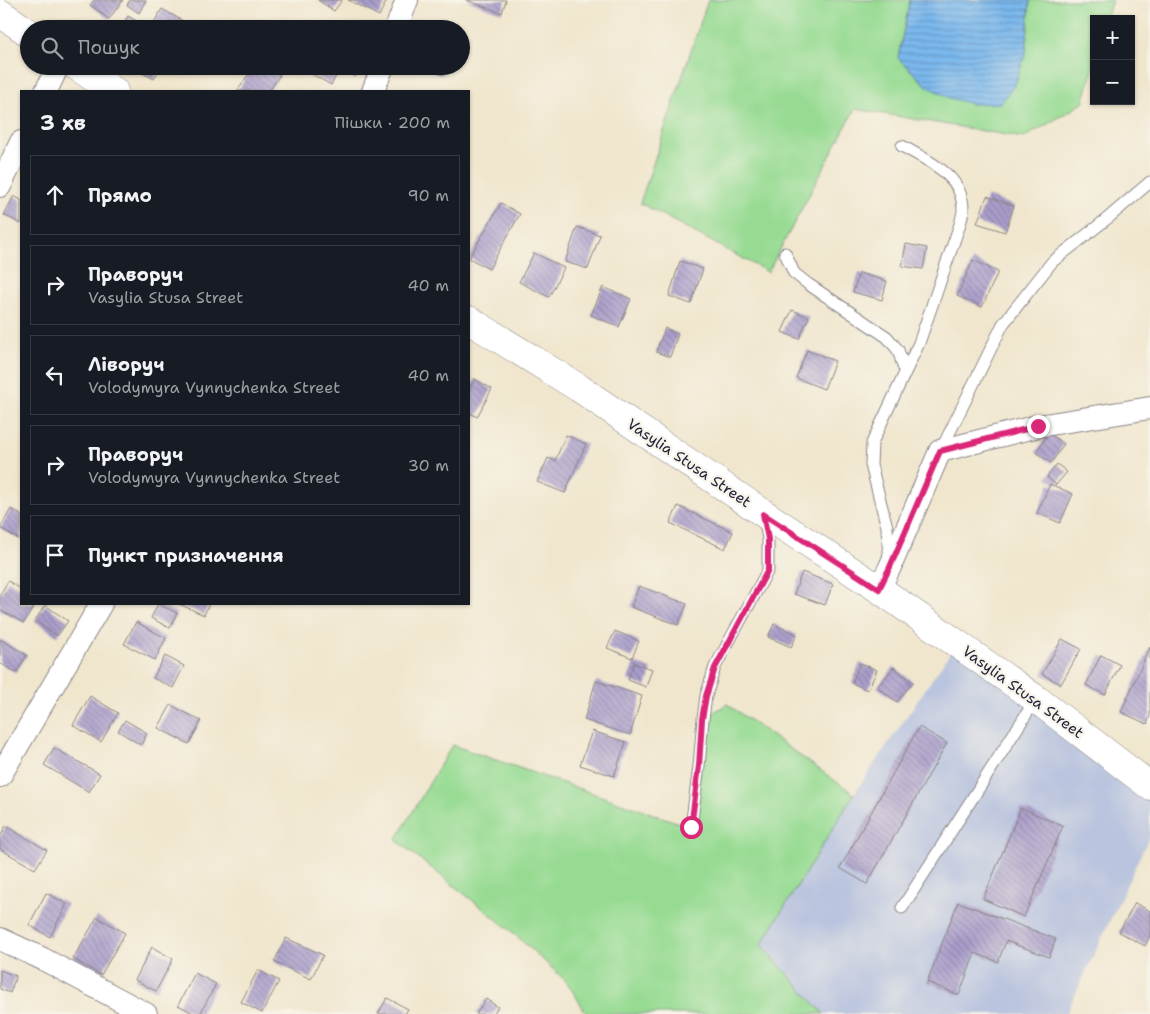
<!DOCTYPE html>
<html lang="uk">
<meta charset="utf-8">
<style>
body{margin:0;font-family:"Shantell Sans",sans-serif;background:#242831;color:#f1f3f6}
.controls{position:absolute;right:15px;top:15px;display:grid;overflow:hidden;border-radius:0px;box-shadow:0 1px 4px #0004}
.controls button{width:45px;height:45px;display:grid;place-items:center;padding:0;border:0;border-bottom:1px solid #363941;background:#171b24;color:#f1f3f6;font:25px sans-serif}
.stop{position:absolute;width:15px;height:15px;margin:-11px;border:4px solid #db2777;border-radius:50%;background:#fff}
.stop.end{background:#db2777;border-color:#fff;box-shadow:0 1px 5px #0008}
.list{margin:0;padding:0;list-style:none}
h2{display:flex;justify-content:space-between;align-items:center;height:65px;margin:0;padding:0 20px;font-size:21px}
h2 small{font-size:16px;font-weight:400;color:#9ea1a6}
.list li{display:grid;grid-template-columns:32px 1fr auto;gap:15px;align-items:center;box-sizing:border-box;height:80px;margin:0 10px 10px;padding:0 10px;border:1px solid #363941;border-radius:0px}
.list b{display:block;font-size:19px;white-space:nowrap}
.list p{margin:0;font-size:16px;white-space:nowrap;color:#9ea1a6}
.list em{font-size:16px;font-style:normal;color:#9ea1a6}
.icon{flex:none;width:28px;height:28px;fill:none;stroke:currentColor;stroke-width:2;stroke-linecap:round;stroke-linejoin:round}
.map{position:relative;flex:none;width:1150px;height:1014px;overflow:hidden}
.search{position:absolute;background:#171b24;box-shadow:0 1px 4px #0004;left:20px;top:20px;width:450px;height:55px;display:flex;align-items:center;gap:12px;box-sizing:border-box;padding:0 18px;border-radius:28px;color:#9ea1a6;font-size:19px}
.panel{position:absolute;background:#171b24;box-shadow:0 1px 4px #0004;left:20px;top:90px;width:450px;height:515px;border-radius:0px}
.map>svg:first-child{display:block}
</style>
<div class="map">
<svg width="1150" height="1014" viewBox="0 0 1150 1014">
<defs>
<pattern id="water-rules" width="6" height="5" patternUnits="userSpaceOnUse" patternTransform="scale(1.25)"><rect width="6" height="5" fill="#7ab8ed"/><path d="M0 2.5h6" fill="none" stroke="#6495c1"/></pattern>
<pattern id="building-back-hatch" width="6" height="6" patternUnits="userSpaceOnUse" patternTransform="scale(1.25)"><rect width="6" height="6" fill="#aa9ecb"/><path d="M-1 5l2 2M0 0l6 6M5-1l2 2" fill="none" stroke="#8a80a6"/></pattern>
</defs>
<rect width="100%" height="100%" fill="#f7f3e8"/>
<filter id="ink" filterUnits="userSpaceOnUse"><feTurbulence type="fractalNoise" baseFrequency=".02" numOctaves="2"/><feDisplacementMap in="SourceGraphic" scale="10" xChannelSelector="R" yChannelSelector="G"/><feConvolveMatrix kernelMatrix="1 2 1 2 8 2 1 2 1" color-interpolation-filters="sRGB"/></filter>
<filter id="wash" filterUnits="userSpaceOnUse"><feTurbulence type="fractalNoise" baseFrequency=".0096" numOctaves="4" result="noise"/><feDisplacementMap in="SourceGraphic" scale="20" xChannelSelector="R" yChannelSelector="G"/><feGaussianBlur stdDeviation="1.12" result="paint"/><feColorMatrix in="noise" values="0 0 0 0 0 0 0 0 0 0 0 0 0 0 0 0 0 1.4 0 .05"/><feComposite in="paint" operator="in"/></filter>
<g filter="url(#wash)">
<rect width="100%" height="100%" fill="#f0e6cd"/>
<polygon fill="#bac4de" points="956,644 1150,786 1150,835 1066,1014 824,1014 761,945 854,794"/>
<g fill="#97db93" stroke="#5c7e67">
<polygon points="708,0 910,0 898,58 1026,52 1030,0 1112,0 1106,19 1094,19 1094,65 1083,103 1024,138 855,109 768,272 640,203"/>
<polygon points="727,704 854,794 761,945 824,1014 587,1014 566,981 510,930 396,840 452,745 691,827 703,719"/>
</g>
<polygon fill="url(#water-rules)" stroke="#4e6d94" points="910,0 1030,0 1026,52 1015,85 1000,103 973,104 949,98 927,86 898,58"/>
<g id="blocks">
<g fill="url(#building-back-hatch)">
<polygon points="94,0 123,0 109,19 90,5"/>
<polygon points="130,0 146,0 139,13 127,5"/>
<polygon points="318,0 342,0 334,11"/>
<polygon points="348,0 387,0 379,16"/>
<polygon points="466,0 506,0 502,13"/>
<polygon points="162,9 183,21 178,29 161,29 153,24"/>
<polygon points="128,16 150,29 120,29"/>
<polygon points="138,66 161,66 154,79 136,70"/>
<polygon points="254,66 267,66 280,75 269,91 237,91"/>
<polygon points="298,66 342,66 331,85"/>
<polygon points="347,66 361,66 355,77 345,71"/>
<polygon points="416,66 445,66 443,75"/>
<polygon points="14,196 21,200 21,224 4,215"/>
<polygon points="987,196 1014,206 1005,232 977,223"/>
<polygon points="501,203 520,214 489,269 469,258"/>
<polygon points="577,227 600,235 588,269 565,262"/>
<polygon points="906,244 927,248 923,269 902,266"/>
<polygon points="534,253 564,268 549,297 519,282"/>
<polygon points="973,260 998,272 982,307 957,296"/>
<polygon points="680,261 703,269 691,304 669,296"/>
<polygon points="859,273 887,281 882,300 853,292"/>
<polygon points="603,287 631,299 619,327 591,315"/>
<polygon points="792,310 809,317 799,339 782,332"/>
<polygon points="665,328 678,334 670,357 656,352"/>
<polygon points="807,350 835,361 824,389 796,378"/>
<polygon points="475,379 492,389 477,417 469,412 469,390"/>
<polygon points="1049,433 1064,444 1051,463 1036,452"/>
<polygon points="566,435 586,444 565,493 537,482 548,458 555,461"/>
<polygon points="1057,464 1067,472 1056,485 1047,477"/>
<polygon points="1050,484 1073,494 1060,523 1037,513"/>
<polygon points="678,506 733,532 725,549 670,523"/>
<polygon points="11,509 21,515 21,537 20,540 0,528"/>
<polygon points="802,572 833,584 825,605 794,594"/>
<polygon points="8,581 21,589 21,604 35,604 24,623 0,610 0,595"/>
<polygon points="639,586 687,604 678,625 631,607"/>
<polygon points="158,604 177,613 170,628 151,618"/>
<polygon points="179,604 209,604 204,615"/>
<polygon points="45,605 68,621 57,636 35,621"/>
<polygon points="136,622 166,638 155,660 124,644"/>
<polygon points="774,624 797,635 791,647 768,637"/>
<polygon points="615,631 639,641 632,658 607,648"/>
<polygon points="0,639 27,655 16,673 0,663"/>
<polygon points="1062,639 1081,649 1061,684 1042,674"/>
<polygon points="1150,647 1150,716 1147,724 1121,712"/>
<polygon points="1101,655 1120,665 1105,695 1086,685"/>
<polygon points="165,656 184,666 173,688 153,678"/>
<polygon points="634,663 652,669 646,687 628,680"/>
<polygon points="860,663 877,670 868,690 852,683"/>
<polygon points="894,667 913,682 897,702 877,687"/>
<polygon points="596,681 642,696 630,735 584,720"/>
<polygon points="90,696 118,713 101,742 73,725"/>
<polygon points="171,705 201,721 189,744 158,728"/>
<polygon points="125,720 147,733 141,745 118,731"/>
<polygon points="919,727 947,743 867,884 840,868"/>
<polygon points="592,731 626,742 614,776 580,765"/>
<polygon points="54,748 100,774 89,792 44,765"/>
<polygon points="1021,808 1063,826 1024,917 983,899"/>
<polygon points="6,826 47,850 35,869 0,849 0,837"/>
<polygon points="46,893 67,904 50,937 29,925"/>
<polygon points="958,902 1056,939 1049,957 1006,941 998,962 975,953 959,995 927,982"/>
<polygon points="1135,903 1150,911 1150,936 1145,946 1119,932"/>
<polygon points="97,917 125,933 101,975 73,959"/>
<polygon points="286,938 323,955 311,979 274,962"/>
<polygon points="152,947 173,959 156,991 135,980"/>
<polygon points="0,970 16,976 10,993 0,989"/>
<polygon points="258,970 279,981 262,1013 241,1002"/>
<polygon points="195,973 216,984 200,1014 195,1014 178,1005"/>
<polygon points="387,998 408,1009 405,1014 378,1014"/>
<polygon points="486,999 498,1007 493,1014 476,1014"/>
</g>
</g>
</g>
<g filter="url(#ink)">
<use href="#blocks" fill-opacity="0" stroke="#898484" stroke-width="1"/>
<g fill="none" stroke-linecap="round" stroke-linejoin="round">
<defs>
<g id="lane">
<polyline points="785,253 794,273 808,284 887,337 898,350 905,372"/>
<polyline points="941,450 1003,324 1052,262 1108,218 1150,182"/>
<path d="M889 558 887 527 871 465 872 443 919 343 959 227C961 222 962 216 963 211 964 175 928 161 902 146"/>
<polyline points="691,827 699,766 703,719 706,696 715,667 768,570 768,539 764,518"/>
<polyline points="902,908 1036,699"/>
</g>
<g id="street">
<polyline points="396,29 407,0"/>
<polyline points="46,91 58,66"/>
<polyline points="373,91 383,66"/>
<polyline points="0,186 21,142"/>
<polyline points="879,589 890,567 940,451 1038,426 1150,408"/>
<polyline points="0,776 101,604"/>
<polyline points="0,939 43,959 146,1014"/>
</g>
<g id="secondary">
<polyline points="0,13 29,33"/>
<polyline points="76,66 114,91"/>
<polyline points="469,320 579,388 763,513 879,589 1036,699 1150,786"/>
</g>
</defs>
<use href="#lane" stroke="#898484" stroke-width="13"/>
<use href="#street" stroke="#898484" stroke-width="24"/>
<use href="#secondary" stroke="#898484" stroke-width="29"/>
<use href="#lane" stroke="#fff" stroke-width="11"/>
<use href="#street" stroke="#fff" stroke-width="22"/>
<use href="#secondary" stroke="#fff" stroke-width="28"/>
</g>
</g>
<g fill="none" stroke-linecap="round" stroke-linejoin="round" filter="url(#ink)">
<polyline stroke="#db2777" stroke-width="6" points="691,827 699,766 702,719 706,696 715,668 768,570 768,539 763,514 879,589 890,567 940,451 1038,426"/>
</g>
<g text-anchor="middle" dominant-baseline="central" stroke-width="4.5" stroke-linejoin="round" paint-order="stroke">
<g font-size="15" fill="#22223b" stroke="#f7f3e8">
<text transform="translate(689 463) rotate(34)">Vasylia Stusa Street</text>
<text transform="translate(1023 692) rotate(36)">Vasylia Stusa Street</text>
</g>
</g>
</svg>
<div class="controls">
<button>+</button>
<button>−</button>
</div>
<div class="stop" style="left:691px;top:827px"></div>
<div class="stop end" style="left:1038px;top:426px"></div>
<div class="search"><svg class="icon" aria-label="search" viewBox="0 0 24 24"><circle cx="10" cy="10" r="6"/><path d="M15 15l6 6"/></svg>Пошук</div>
<section class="panel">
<h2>3 хв<small>Пішки · 200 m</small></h2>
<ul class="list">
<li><svg class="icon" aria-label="ahead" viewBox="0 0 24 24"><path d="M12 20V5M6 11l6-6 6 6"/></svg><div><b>Прямо</b></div><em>90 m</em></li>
<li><svg class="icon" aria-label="right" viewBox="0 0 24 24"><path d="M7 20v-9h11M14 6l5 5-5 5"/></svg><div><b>Праворуч</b><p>Vasylia Stusa Street</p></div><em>40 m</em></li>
<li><svg class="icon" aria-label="left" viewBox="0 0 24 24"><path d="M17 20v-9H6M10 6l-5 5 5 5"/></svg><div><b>Ліворуч</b><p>Volodymyra Vynnychenka Street</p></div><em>40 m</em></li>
<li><svg class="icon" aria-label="right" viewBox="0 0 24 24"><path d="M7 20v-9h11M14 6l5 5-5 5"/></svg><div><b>Праворуч</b><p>Volodymyra Vynnychenka Street</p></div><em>30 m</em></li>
<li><svg class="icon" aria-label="arrive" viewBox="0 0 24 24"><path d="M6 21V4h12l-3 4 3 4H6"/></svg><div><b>Пункт призначення</b></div></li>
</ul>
</section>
</div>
